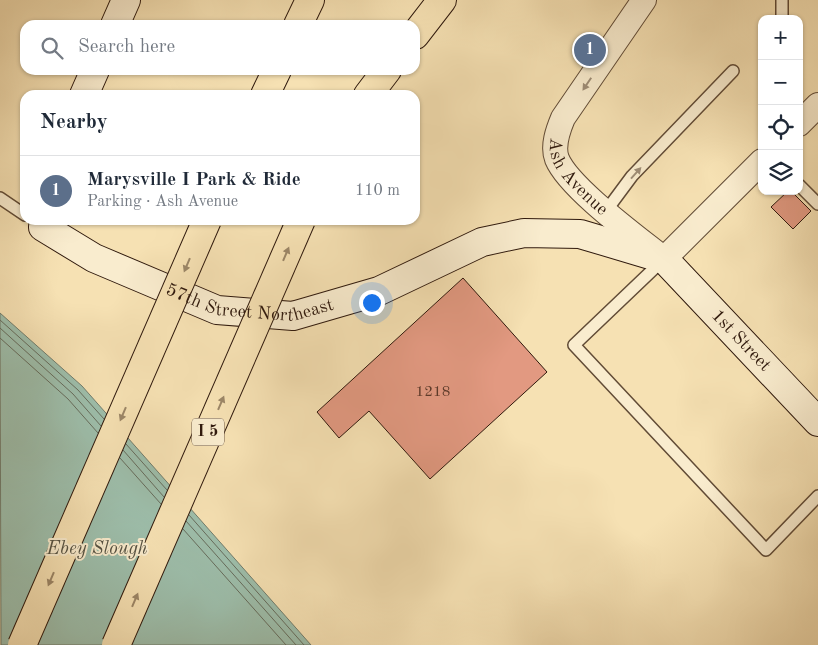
<!DOCTYPE html>
<meta charset="utf-8">
<style>
body{margin:0;font-family:"Old Standard TT",serif;background:#f2f2f3;color:#1f2937}
.controls{position:absolute;right:15px;top:15px;display:grid;overflow:hidden;border-radius:10px;box-shadow:0 1px 4px #0004}
.controls button{width:45px;height:45px;display:grid;place-items:center;padding:0;border:0;border-bottom:1px solid #e0e1e3;background:#fff;color:#1f2937;font:25px sans-serif}
.you{position:absolute;left:371px;top:302px;width:18px;height:18px;margin:-12px;border:4px solid #fff;border-radius:50%;background:#1a73e8;box-shadow:0 0 0 8px #1a73e833}
.badge{display:grid;place-items:center;width:32px;height:32px;border-radius:50%;background:#8f2418;color:#fff;font-size:16px;font-weight:700}
.pin{position:absolute;translate:-50% -50%;border:2px solid #fff;box-shadow:0 1px 5px #0006}
.list{margin:0;padding:0;list-style:none}
h2{display:flex;justify-content:space-between;align-items:center;height:65px;margin:0;padding:0 20px;font-size:21px}
h2 small{font-size:16px;font-weight:400;color:#747a83}
.list li{display:grid;grid-template-columns:32px 1fr auto;gap:15px;align-items:center;box-sizing:border-box;height:70px;padding:0 20px;border-top:1px solid #e0e1e3}
.list b{display:block;font-size:19px;white-space:nowrap}
.list p{margin:0;font-size:16px;white-space:nowrap;color:#747a83}
.list em{font-size:16px;font-style:normal;color:#747a83}
.icon{flex:none;width:28px;height:28px;fill:none;stroke:currentColor;stroke-width:2;stroke-linecap:round;stroke-linejoin:round}
.map{position:relative;flex:none;width:818px;height:645px;overflow:hidden}
.search{position:absolute;background:#fff;box-shadow:0 1px 4px #0004;left:20px;top:20px;width:400px;height:55px;display:flex;align-items:center;gap:12px;box-sizing:border-box;padding:0 18px;border-radius:15px;color:#747a83;font-size:19px}
.panel{position:absolute;background:#fff;box-shadow:0 1px 4px #0004;left:20px;top:90px;width:400px;height:135px;border-radius:15px}
.map>svg:first-child{display:block}
</style>
<div class="map">
<svg width="818" height="645" viewBox="0 0 818 645">
<rect width="100%" height="100%" fill="#f6e1b3"/>
<filter id="stains"><feTurbulence type="fractalNoise" baseFrequency=".004" numOctaves="4"/><feColorMatrix values="0 0 0 0 .2 0 0 0 0 .09 0 0 0 0 .02 0 0 0 .5 -.17"/></filter>
<radialGradient id="worn" r=".72"><stop offset=".6" stop-color="#630" stop-opacity="0"/><stop offset="1" stop-color="#630" stop-opacity=".3"/></radialGradient>
<polygon fill="#9dbeab" stroke="#717c6c" points="0,313 82,386 311,645 1,645"/>
<g fill="none" stroke-linecap="round" stroke-linejoin="round">
<g stroke="#666c5c" stroke-width="1">
<polyline points="0,320 78,390 104,419"/>
<polyline points="0,328 73,394 101,426"/>
<polyline points="0,338 68,399 98,433"/>
<polyline points="126,444 167,490"/>
<polyline points="123,450 164,497"/>
<polyline points="120,458 161,504"/>
<polyline points="189,515 304,645"/>
<polyline points="186,521 296,645"/>
<polyline points="183,529 286,645"/>
</g>
</g>
<g fill="#e29981" stroke="#2f190d">
<polygon points="788,191 791,191 811,211 793,229 771,207"/>
<polygon points="463,278 547,372 430,479 369,411 339,438 317,412"/>
</g>
<g fill="none" stroke-linecap="round" stroke-linejoin="round">
<defs>
<g id="lane">
<polyline points="782,19 782,0"/>
<polyline points="799,185 818,204"/>
<polyline points="0,198 25,215"/>
<polyline points="606,211 632,176 733,71"/>
<polyline points="662,261 574,345 766,550 818,496"/>
</g>
<g id="street">
<path id="s1" d="M644 0 563 118C558 130 552 146 557 159 569 188 638 238 664 259L762 161"/>
<polyline points="799,124 818,105"/>
</g>
<g id="secondary">
<polyline points="115,25 126,0"/>
<polyline points="84,95 95,70"/>
<path id="s2" d="M44 220 43 227 94 258 217 310 293 316 379 291 482 242 524 233 580 234 664 259 818 422"/>
</g>
<g id="highway">
<polyline points="298,25 310,0"/>
<polyline points="415,35 442,0"/>
<polyline points="265,95 277,70"/>
<polyline points="368,95 387,70"/>
</g>
</defs>
<use href="#lane" stroke="#614b36" stroke-width="14"/>
<use href="#street" stroke="#614b36" stroke-width="26"/>
<use href="#secondary" stroke="#2f190d" stroke-width="30"/>
<use href="#highway" stroke="#2f190d" stroke-width="30"/>
<use href="#lane" stroke="#f9ecce" stroke-width="11"/>
<use href="#street" stroke="#f9ecce" stroke-width="24"/>
<use href="#secondary" stroke="#f9ecce" stroke-width="28"/>
<use href="#highway" stroke="#f6e1b3" stroke-width="28"/>
<defs>
<g id="highway-bridge">
<polyline points="22,645 207,220"/>
<polyline points="116,645 301,220"/>
</g>
</defs>
<use href="#highway-bridge" stroke="#2f190d" stroke-width="30" stroke-linecap="butt"/>
<use href="#highway-bridge" stroke="#f6e1b3" stroke-width="28"/>
</g>
<defs><path id="oneway-solid" d="M-6-.8H1V-3.2L6.5 0L1 3.2V.8H-6Z" transform="scale(1.25)"/></defs>
<g fill="#9e8d77">
<use href="#oneway-solid" transform="translate(587 84) rotate(124)"/>
<use href="#oneway-solid" transform="translate(636 173) rotate(-48)"/>
</g>
<g fill="#9c8768">
<use href="#oneway-solid" transform="translate(286 254) rotate(-67)"/>
<use href="#oneway-solid" transform="translate(187 265) rotate(113)"/>
<use href="#oneway-solid" transform="translate(221 403) rotate(-67)"/>
<use href="#oneway-solid" transform="translate(123 414) rotate(113)"/>
<use href="#oneway-solid" transform="translate(51 579) rotate(113)"/>
<use href="#oneway-solid" transform="translate(135 600) rotate(-67)"/>
</g>
<g text-anchor="middle" dominant-baseline="central" stroke-width="4" stroke-linejoin="round" paint-order="stroke">
<g font-size="15" fill="#5c392a">
<text x="433" y="392">1218</text>
</g>
<rect fill="#f9ecce" stroke="#6c5847" stroke-width="1" x="192" y="418.5" width="32" height="27" rx="4"/>
<g font-size="16" font-weight="bold" fill="#2f190d">
<text x="208" y="432">I 5</text>
</g>
<g font-size="18" fill="#2f190d" stroke="#f9ecce">
<text stroke="none"><textPath href="#s1" startOffset="211">Ash Avenue</textPath></text>
<text stroke="none"><textPath href="#s2" startOffset="232">57th Street Northeast</textPath></text>
<text stroke="none"><textPath href="#s2" startOffset="779">1st Street</textPath></text>
</g>
<g font-size="19" font-style="italic" fill="#565344" stroke="#f9ecce">
<text x="97" y="549">Ebey Slough</text>
</g>
</g>
<rect width="100%" height="100%" filter="url(#stains)"/>
<rect width="100%" height="100%" fill="url(#worn)"/>
</svg>
<div class="controls">
<button>+</button>
<button>−</button>
<button><svg class="icon" aria-label="locate" viewBox="0 0 24 24"><circle cx="12" cy="12" r="6"/><path d="M12 2v4M12 18v4M2 12h4M18 12h4"/></svg></button>
<button><svg class="icon" aria-label="layers" viewBox="0 0 24 24"><path d="M12 4l9 5-9 5-9-5zM3 14l9 5 9-5"/></svg></button>
</div>
<div class="you"></div>
<div class="pin badge" style="left:590px;top:50px;background:#5c6f8a">1</div>
<div class="search"><svg class="icon" aria-label="search" viewBox="0 0 24 24"><circle cx="10" cy="10" r="6"/><path d="M15 15l6 6"/></svg>Search here</div>
<section class="panel">
<h2>Nearby<small></small></h2>
<ul class="list">
<li><span class="badge" style="background:#5c6f8a">1</span><div><b>Marysville I Park &amp; Ride</b><p>Parking · Ash Avenue</p></div><em>110 m</em></li>
</ul>
</section>
</div>
